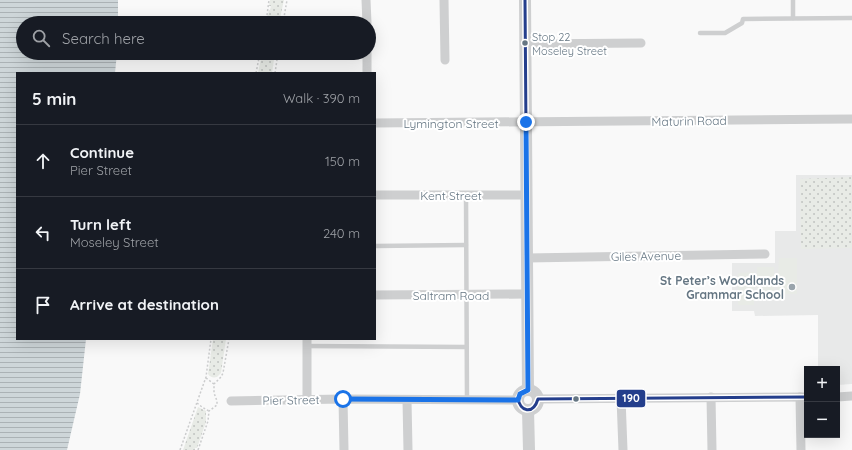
<!DOCTYPE html>
<meta charset="utf-8">
<style>
body{margin:0;font-family:Quicksand,sans-serif;background:#242831;color:#f1f3f6}
.controls{position:absolute;right:12px;bottom:12px;display:grid;overflow:hidden;border-radius:0px;box-shadow:0 4px 16px #0002}
.controls button{width:36px;height:36px;display:grid;place-items:center;padding:0;border:0;border-bottom:1px solid #363941;background:#171b24;color:#f1f3f6;font:20px sans-serif}
.stop{position:absolute;width:12px;height:12px;margin:-9px;border:3px solid #1a73e8;border-radius:50%;background:#fff}
.stop.end{background:#1a73e8;border-color:#fff;box-shadow:0 1px 4px #0008}
.list{margin:0;padding:0;list-style:none}
h2{display:flex;justify-content:space-between;align-items:center;height:52px;margin:0;padding:0 16px;font-size:17px}
h2 small{font-size:13px;font-weight:400;color:#9ea1a6}
.list li{display:grid;grid-template-columns:26px 1fr auto;gap:12px;align-items:center;box-sizing:border-box;height:72px;padding:0 16px;border-top:1px solid #363941}
.list b{display:block;font-size:15px;white-space:nowrap}
.list p{margin:0;font-size:13px;white-space:nowrap;color:#9ea1a6}
.list em{font-size:13px;font-style:normal;color:#9ea1a6}
.icon{flex:none;width:22px;height:22px;fill:none;stroke:currentColor;stroke-width:2;stroke-linecap:round;stroke-linejoin:round}
.map{position:relative;flex:none;width:852px;height:450px;overflow:hidden}
.search{position:absolute;background:#171b24;box-shadow:0 4px 16px #0002;left:16px;top:16px;width:360px;height:44px;display:flex;align-items:center;gap:10px;box-sizing:border-box;padding:0 14px;border-radius:22px;color:#9ea1a6;font-size:15px}
.panel{position:absolute;background:#171b24;box-shadow:0 4px 16px #0002;left:16px;top:72px;width:360px;height:268px;border-radius:0px}
.map>svg:first-child{display:block}
</style>
<div class="map">
<svg width="852" height="450" viewBox="0 0 852 450">
<defs>
<pattern id="grass-dots" width="8" height="8" patternUnits="userSpaceOnUse"><rect width="8" height="8" fill="#e8ebe6"/><path d="M2 2h.1M6 6h.1" fill="none" stroke="#c0c3c0" stroke-width="1.8" stroke-linecap="round"/></pattern>
<pattern id="water-rules" width="6" height="5" patternUnits="userSpaceOnUse"><rect width="6" height="5" fill="#ced6d9"/><path d="M0 2.5h6" fill="none" stroke="#abb2b5"/></pattern>
</defs>
<rect width="100%" height="100%" fill="#f9f9f9"/>
<polygon fill="#e8e9e9" points="796,175 852,175 852,384 837,385 837,369 818,369 818,315 755,316 754,311 732,311 732,263 775,263 775,231 796,231"/>
<g fill="url(#grass-dots)">
<polygon points="270,0 284,0 279,23 266,23 269,10 270,10 271,6 269,6"/>
<polygon points="262,53 275,53 272,73 258,73"/>
<polygon points="852,177 852,248 801,249 800,179"/>
<path d="M213 339H226L221 373 217 377C213 378 210 377 208 374Z"/>
<polygon points="198,407 206,411 206,422 197,448 195,448 195,450 183,450"/>
</g>
<g fill="#e8ebe6">
<polygon points="779,258 797,258 797,294 777,294"/>
<polygon points="757,267 774,267 774,295 757,296"/>
<polygon points="754,272 754,305 738,305 738,273"/>
</g>
<polygon fill="url(#water-rules)" points="0,0 118,0 118,23 23,23 23,53 117,53 115,73 17,73 17,339 86,339 80,394 67,450 0,450"/>
<g fill="none" stroke-linecap="round" stroke-linejoin="round">
<g stroke="#cbcccd" stroke-width="1.5" stroke-dasharray="2 2" stroke-linecap="butt">
<polyline points="266,23 269,0"/>
<polyline points="283,23 287,0"/>
<polyline points="256,73 260,53"/>
<polyline points="275,73 278,53"/>
<polyline points="206,378 214,384"/>
<polyline points="197,403 202,407 209,411"/>
<polyline points="180,450 206,377 211,339"/>
<polyline points="198,450 208,421 209,411 217,405 217,401 214,393 214,384 221,377 223,373 229,339"/>
</g>
<g stroke="#cecfd0" stroke-width="4.5">
<polyline points="793,0 793,18"/>
<polyline points="700,33 725,33 742,23 743,19 852,18"/>
<polyline points="466,195 467,400"/>
<polyline points="375,246 466,245"/>
<polyline points="307,346 466,347"/>
</g>
<g stroke="#cecfd0" stroke-width="9">
<polyline points="366,0 367,23"/>
<polyline points="444,0 445,60"/>
<polyline points="525,44 641,43"/>
<polyline points="367,53 367,73"/>
<polyline points="375,123 852,119"/>
<polyline points="375,195 526,195"/>
<polyline points="527,258 765,254"/>
<polyline points="375,295 527,294"/>
<polyline points="711,397 712,450"/>
<polyline points="800,397 801,450"/>
<polyline points="837,397 852,396"/>
<polyline points="621,398 623,450"/>
<polyline points="343,399 344,450"/>
<polyline points="538,399 807,397"/>
<polyline points="307,400 307,339"/>
<polyline points="407,400 408,450"/>
<polyline points="231,401 343,399 518,400"/>
</g>
<g stroke="#cecfd0" stroke-width="12">
<polyline points="525,0 528,390"/>
<circle cx="528" cy="400" r="10"/>
<polyline points="528,410 529,450"/>
</g>
<defs>
<path id="bus-1" d="M525 0 528 390 521 393 518 398C520 412 533 415 538 399L807 397"/>
</defs>
<use href="#bus-1" stroke="#fff" stroke-width="6"/>
<use href="#bus-1" stroke="#243e8c" stroke-width="3"/>
</g>
<g fill="none" stroke-linecap="round" stroke-linejoin="round">
<polyline stroke="#1a73e8" stroke-width="5" points="343,399 518,400 520,394 528,390 526,122"/>
</g>
<g fill="#657683" stroke="#fff" stroke-width="1.5">
<circle cx="525" cy="43" r="3.5"/>
<circle cx="576" cy="399" r="3.5"/>
</g>
<circle fill="#99a4ac" stroke="#fff" stroke-width="1.5" cx="792" cy="287" r="4"/>
<g text-anchor="middle" dominant-baseline="central" stroke-width="4" stroke-linejoin="round" paint-order="stroke">
<g font-size="11" fill="#657683" stroke="#fff" text-anchor="start">
<text x="532" y="37">Stop 22<tspan x="532" dy="14">Moseley Street</tspan></text>
</g>
<g font-size="12" fill="#657683" stroke="#fff">
<text transform="translate(689 121) rotate(-1)">Maturin Road</text>
<text x="451" y="123">Lymington Street</text>
<text x="451" y="195">Kent Street</text>
<text transform="translate(646 256) rotate(-1)">Giles Avenue</text>
<text x="451" y="295">Saltram Road</text>
<text transform="translate(291 400) rotate(-1)">Pier Street</text>
</g>
<g font-size="12" font-weight="bold" fill="#657683" stroke="#fff" text-anchor="end">
<text x="784" y="280">St Peter’s Woodlands<tspan x="784" dy="14">Grammar School</tspan></text>
</g>
</g>
<rect stroke="#fff" stroke-width="1.5" x="616" y="389" width="30" height="19" rx="4" fill="#243e8c"/>
<g font-size="11" text-anchor="middle" font-weight="bold" fill="#fff">
<text x="631" y="402">190</text>
</g>
</svg>
<div class="controls">
<button>+</button>
<button>−</button>
</div>
<div class="stop" style="left:343px;top:399px"></div>
<div class="stop end" style="left:526px;top:122px"></div>
<div class="search"><svg class="icon" aria-label="search" viewBox="0 0 24 24"><circle cx="10" cy="10" r="6"/><path d="M15 15l6 6"/></svg>Search here</div>
<section class="panel">
<h2>5 min<small>Walk · 390 m</small></h2>
<ul class="list">
<li><svg class="icon" aria-label="ahead" viewBox="0 0 24 24"><path d="M12 20V5M6 11l6-6 6 6"/></svg><div><b>Continue</b><p>Pier Street</p></div><em>150 m</em></li>
<li><svg class="icon" aria-label="left" viewBox="0 0 24 24"><path d="M17 20v-9H6M10 6l-5 5 5 5"/></svg><div><b>Turn left</b><p>Moseley Street</p></div><em>240 m</em></li>
<li><svg class="icon" aria-label="arrive" viewBox="0 0 24 24"><path d="M6 21V4h12l-3 4 3 4H6"/></svg><div><b>Arrive at destination</b></div></li>
</ul>
</section>
</div>
